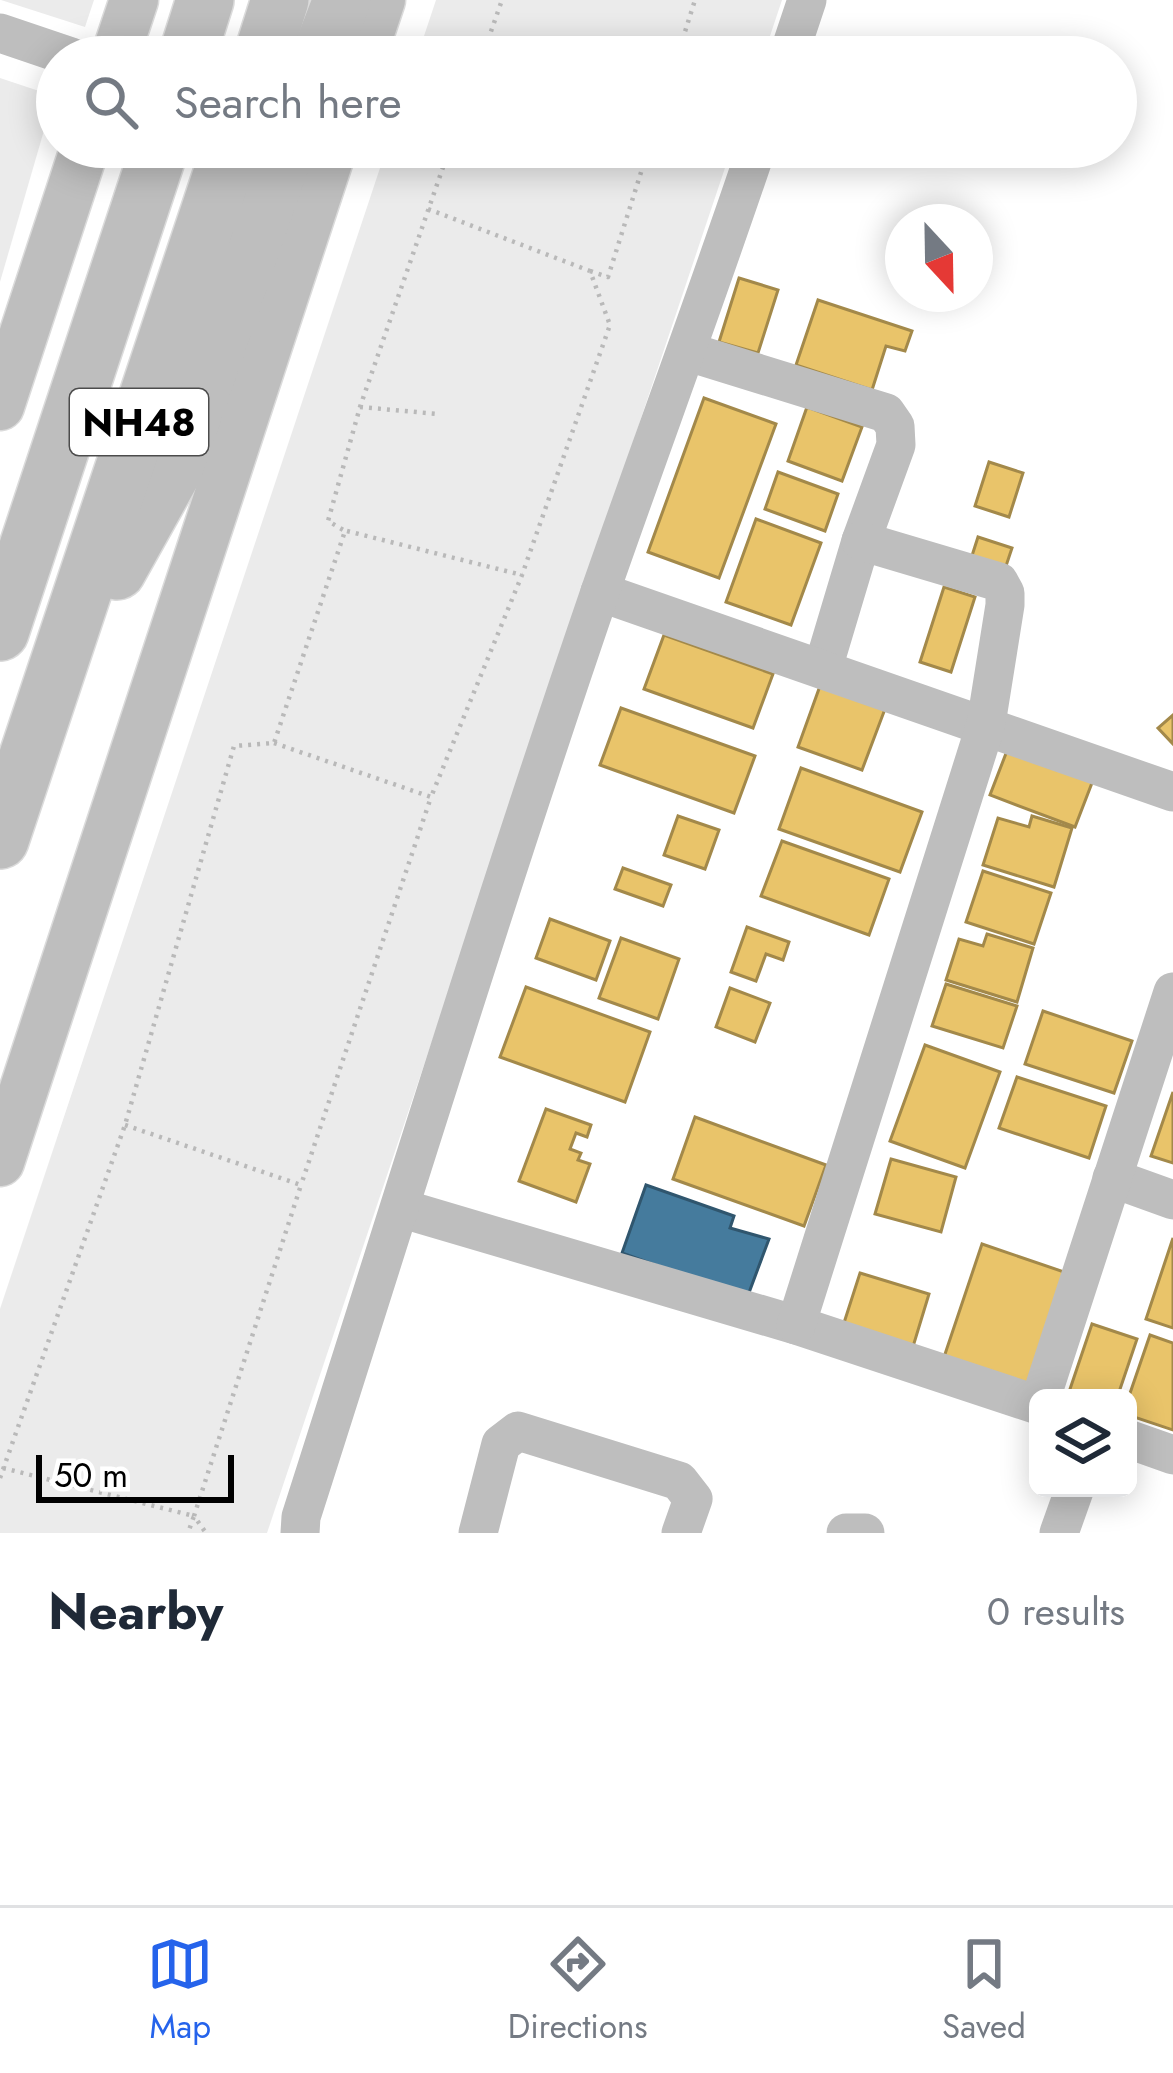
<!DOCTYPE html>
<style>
body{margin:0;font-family:Jost,sans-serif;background:#f2f2f3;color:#1f2937}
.controls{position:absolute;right:36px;bottom:36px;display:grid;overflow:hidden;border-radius:18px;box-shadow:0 6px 30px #0003}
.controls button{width:108px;height:108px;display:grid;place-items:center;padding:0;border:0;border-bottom:3px solid #e0e1e3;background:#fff;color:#1f2937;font:60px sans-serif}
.compass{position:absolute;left:885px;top:204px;width:108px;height:108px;border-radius:50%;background:#fff;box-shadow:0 6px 30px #0003;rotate:158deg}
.scale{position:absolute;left:36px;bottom:30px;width:198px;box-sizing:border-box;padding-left:12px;border:6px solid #000;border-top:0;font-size:33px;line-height:42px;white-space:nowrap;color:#000;-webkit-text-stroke:9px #fff;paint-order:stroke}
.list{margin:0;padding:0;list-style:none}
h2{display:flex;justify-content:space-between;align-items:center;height:156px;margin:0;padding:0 48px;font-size:51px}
h2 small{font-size:39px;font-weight:400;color:#747a83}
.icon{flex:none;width:66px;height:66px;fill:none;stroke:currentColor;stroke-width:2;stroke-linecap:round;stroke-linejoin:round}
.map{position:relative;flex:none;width:1173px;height:1533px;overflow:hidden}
.search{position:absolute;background:#fff;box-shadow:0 6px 30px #0003;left:36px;right:36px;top:36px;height:132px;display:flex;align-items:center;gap:30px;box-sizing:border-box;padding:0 42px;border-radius:66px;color:#747a83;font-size:45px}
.sheet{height:372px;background:#fff}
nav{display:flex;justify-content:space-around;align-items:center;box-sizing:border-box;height:168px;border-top:3px solid #e0e1e3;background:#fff;font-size:33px;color:#747a83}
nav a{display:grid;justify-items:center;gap:6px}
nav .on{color:#2563eb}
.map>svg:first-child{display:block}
</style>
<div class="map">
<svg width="1173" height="1533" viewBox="0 0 1173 1533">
<rect width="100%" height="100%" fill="#fff"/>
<g fill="#ebebeb">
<polygon points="1,0 94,0 85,27"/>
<polygon points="436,0 782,0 763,57 417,57"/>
<polygon points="0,78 54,96 0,282"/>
<polygon points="387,147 732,147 267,1533 0,1533 0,1309"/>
</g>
<g fill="#e9c46a" stroke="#a3894a" stroke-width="3">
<polygon points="739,278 778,290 758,353 719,342"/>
<polygon points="818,300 912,331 905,351 886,346 872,390 796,365"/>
<polygon points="704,398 776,424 719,578 648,552"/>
<polygon points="807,407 862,427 842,481 788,461"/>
<polygon points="989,462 1023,473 1009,517 975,506"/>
<polygon points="778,472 838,494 825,531 765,509"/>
<polygon points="756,519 821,543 791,625 726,602"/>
<polygon points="978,537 1012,548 1003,575 969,565"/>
<polygon points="944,587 975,597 951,672 920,662"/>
<polygon points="664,635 773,674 753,728 644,689"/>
<polygon points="820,686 885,709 862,770 798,747"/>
<polygon points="621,708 755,756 734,813 600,765"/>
<polygon points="1173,715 1173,744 1158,728"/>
<polygon points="1010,743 1095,775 1075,827 990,795"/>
<polygon points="801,768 922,812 900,872 779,829"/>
<polygon points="678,816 719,830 705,869 664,855"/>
<polygon points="1032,816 1072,828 1054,887 983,865 998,818 1029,827"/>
<polygon points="782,841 889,879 869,935 761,896"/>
<polygon points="623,868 671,885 663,906 615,889"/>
<polygon points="983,871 1051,893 1034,944 966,922"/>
<polygon points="550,919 610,941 596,980 536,958"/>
<polygon points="747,927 789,942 783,960 766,954 756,981 731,972"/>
<polygon points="987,934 1033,948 1017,1002 946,980 959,939 983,946"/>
<polygon points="621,938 679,959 658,1019 599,998"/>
<polygon points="946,984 1017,1006 1003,1048 932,1026"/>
<polygon points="526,987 650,1032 625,1102 500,1057"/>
<polygon points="730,988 770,1003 755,1042 716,1027"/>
<polygon points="1043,1011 1132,1041 1114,1093 1025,1064"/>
<polygon points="925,1045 1000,1072 965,1168 890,1141"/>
<polygon points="1017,1077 1106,1106 1089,1158 999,1128"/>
<polygon points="1173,1092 1173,1163 1151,1156"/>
<polygon points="546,1109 591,1125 587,1137 576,1133 570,1149 581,1153 578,1160 590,1164 576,1202 519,1181"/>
<polygon points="695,1117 826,1165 804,1226 673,1179"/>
<polygon points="891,1159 956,1177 941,1232 875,1214"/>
<polygon points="1173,1238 1173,1328 1146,1319"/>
<polygon points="982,1244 1067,1273 1027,1391 942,1363"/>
<polygon points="860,1273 929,1294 912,1350 842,1329"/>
<polygon points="1092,1324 1137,1339 1117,1398 1067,1398"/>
<polygon points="1150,1335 1173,1343 1173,1430 1128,1415 1128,1399"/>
</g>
<polygon fill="#457b9d" stroke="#30566e" stroke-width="3" points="646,1185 734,1216 730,1228 769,1239 747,1298 622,1253"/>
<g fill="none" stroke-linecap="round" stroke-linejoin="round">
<defs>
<g id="major">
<polyline points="115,57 134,0"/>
<polyline points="362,57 381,0"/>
<polyline points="0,406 85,147"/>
<polyline points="0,1162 333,147"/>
</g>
<g id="highway">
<polyline points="187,57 205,0"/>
<polyline points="262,57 280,0"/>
<polyline points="320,57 342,0"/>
<polyline points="117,571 174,469 286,147"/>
<polyline points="0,632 160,147"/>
<polyline points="0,840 231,147"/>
</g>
</defs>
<use href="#major" stroke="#dbdbdb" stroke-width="51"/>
<use href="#highway" stroke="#dbdbdb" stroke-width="60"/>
<g stroke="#b9b9b9" stroke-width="4.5" stroke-dasharray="3 6" stroke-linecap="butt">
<polyline points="482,57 502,0"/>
<polyline points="677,57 695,0"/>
<polyline points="428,209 590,271 610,325 522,575 431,797"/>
<polyline points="590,271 608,277 649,147"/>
<polyline points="360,407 438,414"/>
<polyline points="347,531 522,575"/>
<polyline points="274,743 431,797 301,1185"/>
<polyline points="125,1125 301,1185 194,1516 206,1533"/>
<polyline points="3,1468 194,1516 188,1533"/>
<polyline points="0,1478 125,1125 234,746 274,743 345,531 328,521 360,407 450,147"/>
</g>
<g stroke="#bebebe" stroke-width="39">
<polyline points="0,33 71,57"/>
<polyline points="788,57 807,0"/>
<polyline points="689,352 886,413 895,426 896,445 861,541 823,668"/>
<polyline points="600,592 1173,792"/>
<polyline points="1112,1178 1173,1200"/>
<polyline points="400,1208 796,1325 1038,1405"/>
<polyline points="796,1325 986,724 1005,605 1005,593 999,582 861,541"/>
<polyline points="1041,1398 1173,992"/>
<polyline points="1128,1439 1173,1455"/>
<path d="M300 1533 301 1517C400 1208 495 898 600 592 652 443 707 296 757 147"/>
<polyline points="478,1533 501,1444 518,1431 679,1481 693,1499 681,1533"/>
<polyline points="846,1533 865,1533"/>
<polyline points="1059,1533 1075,1488"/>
</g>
<use href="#major" stroke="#bebebe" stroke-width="48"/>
<use href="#highway" stroke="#bebebe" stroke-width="57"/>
</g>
<g text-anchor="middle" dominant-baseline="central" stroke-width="12" stroke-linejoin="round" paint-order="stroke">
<rect fill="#fff" stroke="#4c4c4c" stroke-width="3" x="70" y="389" width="138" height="66" rx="9"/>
<g font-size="39" font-weight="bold" fill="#000">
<text x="139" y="422">NH48</text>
</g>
</g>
</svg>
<div class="controls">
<button><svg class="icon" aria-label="layers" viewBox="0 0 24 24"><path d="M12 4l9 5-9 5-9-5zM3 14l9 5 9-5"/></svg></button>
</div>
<svg class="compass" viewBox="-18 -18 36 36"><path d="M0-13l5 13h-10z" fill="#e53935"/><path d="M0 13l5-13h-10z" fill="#747a83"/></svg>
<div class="scale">50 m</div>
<div class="search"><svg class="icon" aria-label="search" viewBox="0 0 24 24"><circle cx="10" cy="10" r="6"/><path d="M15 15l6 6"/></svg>Search here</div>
</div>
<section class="sheet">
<h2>Nearby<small>0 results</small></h2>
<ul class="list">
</ul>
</section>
<nav>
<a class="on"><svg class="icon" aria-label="map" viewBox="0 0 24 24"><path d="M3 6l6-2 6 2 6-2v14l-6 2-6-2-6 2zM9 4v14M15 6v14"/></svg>Map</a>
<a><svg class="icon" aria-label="directions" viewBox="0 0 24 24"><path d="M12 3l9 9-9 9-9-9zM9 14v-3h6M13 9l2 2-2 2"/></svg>Directions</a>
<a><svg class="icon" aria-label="saved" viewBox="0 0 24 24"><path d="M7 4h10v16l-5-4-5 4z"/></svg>Saved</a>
</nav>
